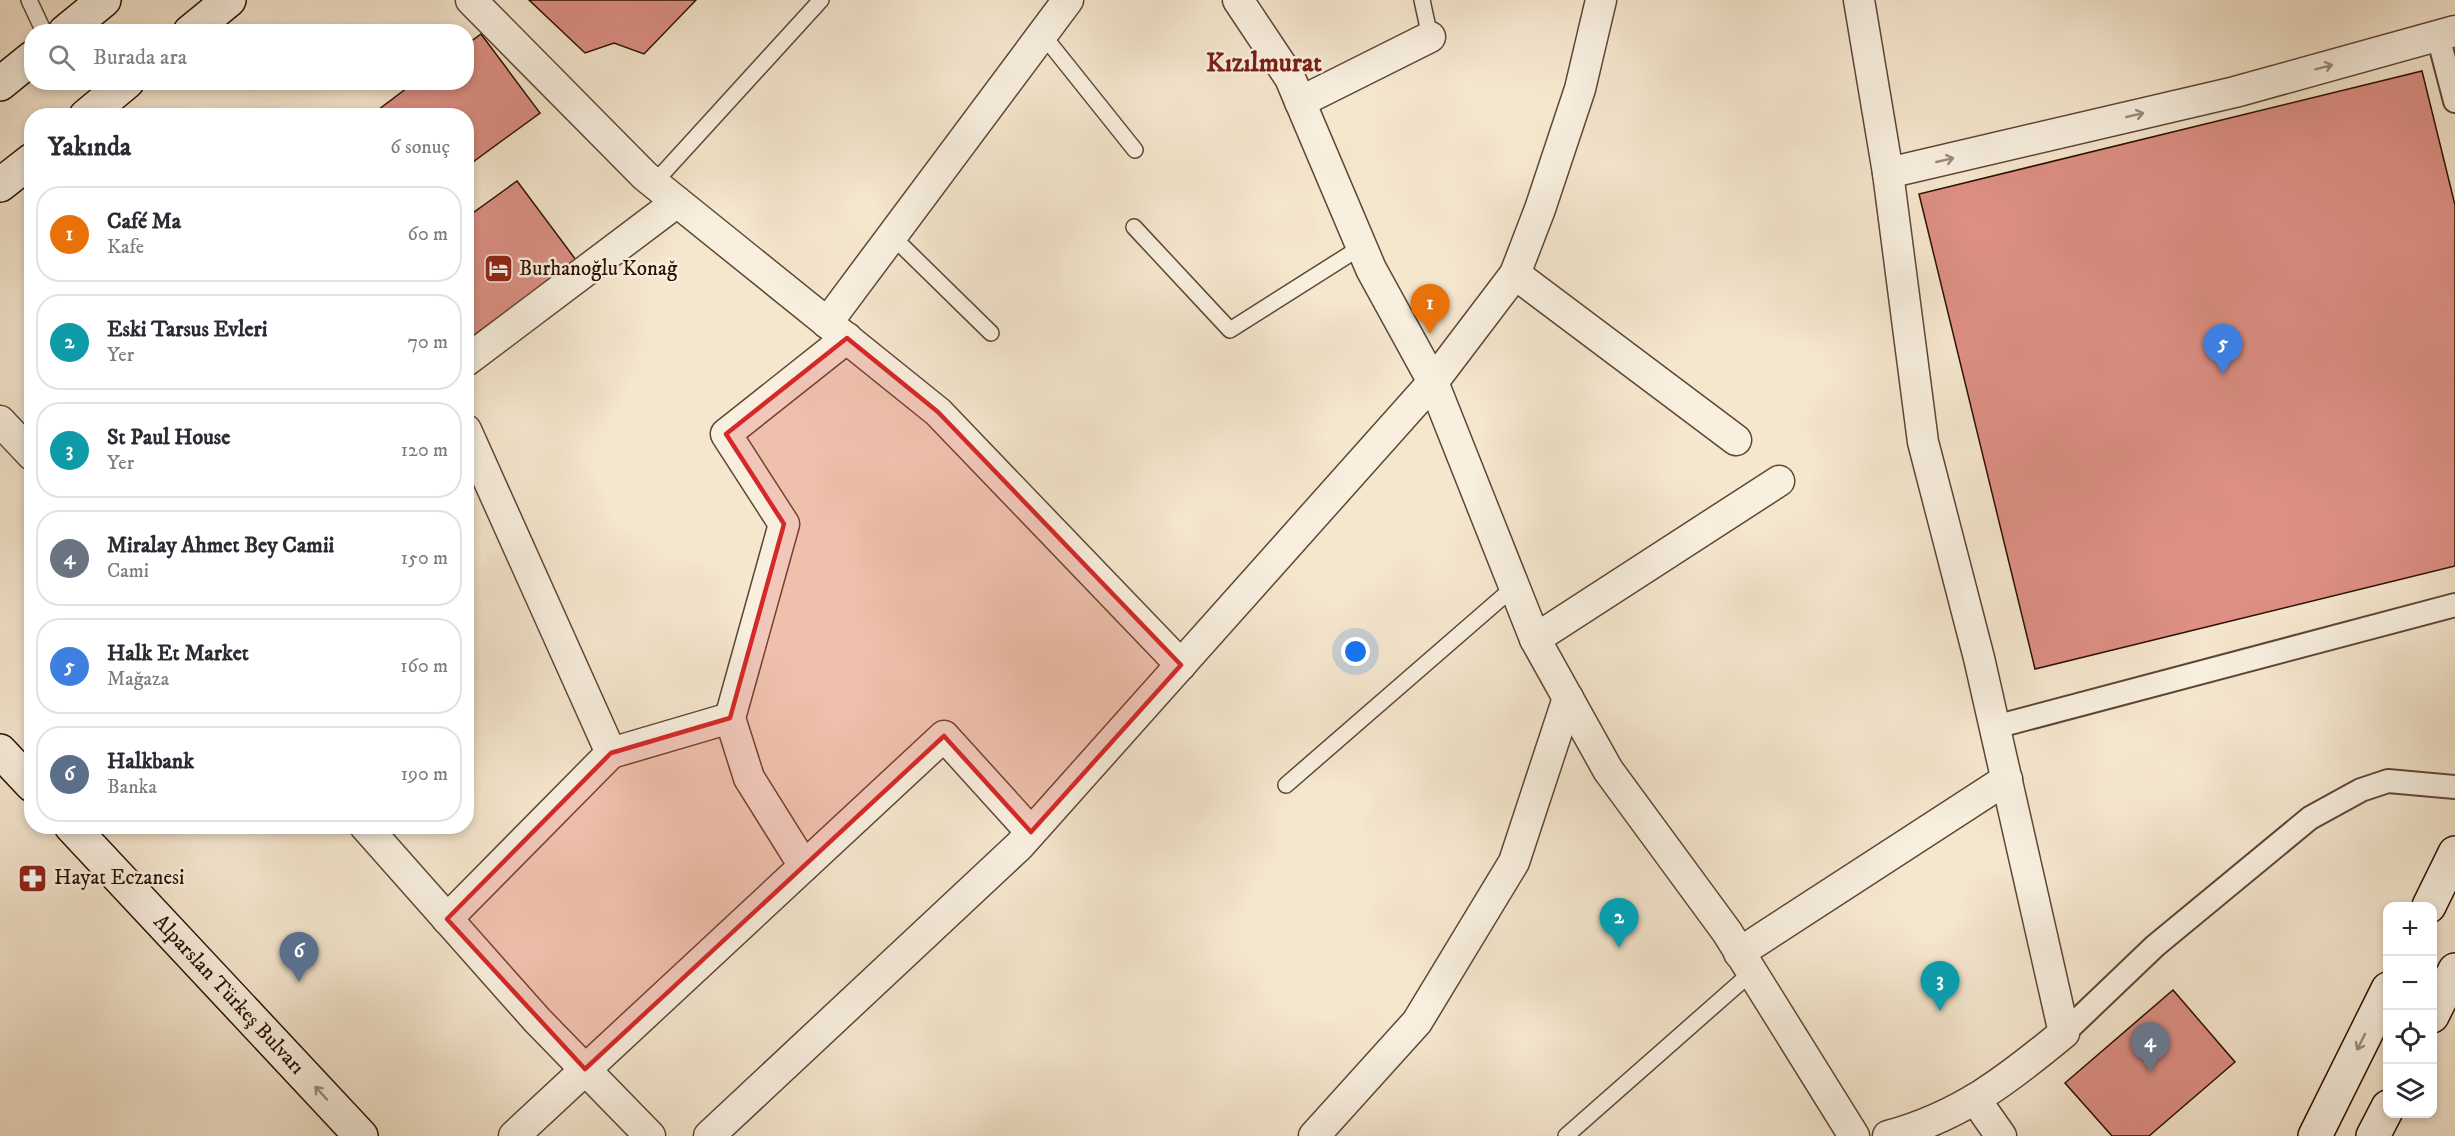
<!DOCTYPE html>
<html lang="tr">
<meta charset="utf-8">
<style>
body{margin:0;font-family:"IM FELL DW Pica",serif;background:#f2f2f3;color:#2b2b33}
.controls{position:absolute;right:18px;bottom:18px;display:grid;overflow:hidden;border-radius:12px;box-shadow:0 3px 9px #0003}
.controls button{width:54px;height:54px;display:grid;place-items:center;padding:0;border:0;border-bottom:2px solid #e1e1e2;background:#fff;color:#2b2b33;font:30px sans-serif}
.you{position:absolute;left:1356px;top:652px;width:21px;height:21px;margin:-15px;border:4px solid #fff;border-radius:50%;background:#1a73e8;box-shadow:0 0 0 9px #1a73e833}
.badge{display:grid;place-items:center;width:39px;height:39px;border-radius:50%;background:#8f2418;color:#fff;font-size:20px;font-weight:700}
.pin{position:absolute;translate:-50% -50px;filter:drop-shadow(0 2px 3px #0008)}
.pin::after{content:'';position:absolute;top:32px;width:21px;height:18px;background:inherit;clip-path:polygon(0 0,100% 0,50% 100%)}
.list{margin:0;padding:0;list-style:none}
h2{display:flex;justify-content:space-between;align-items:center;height:78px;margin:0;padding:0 24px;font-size:26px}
h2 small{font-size:20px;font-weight:400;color:#7c7c81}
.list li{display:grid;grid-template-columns:39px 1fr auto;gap:18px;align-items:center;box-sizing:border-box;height:96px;margin:0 12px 12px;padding:0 12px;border:2px solid #e1e1e2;border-radius:24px}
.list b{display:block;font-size:22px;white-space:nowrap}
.list p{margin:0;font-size:20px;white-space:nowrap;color:#7c7c81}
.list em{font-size:20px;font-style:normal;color:#7c7c81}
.icon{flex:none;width:33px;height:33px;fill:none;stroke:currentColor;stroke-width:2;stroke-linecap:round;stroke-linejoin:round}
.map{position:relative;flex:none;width:2455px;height:1136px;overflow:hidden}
.search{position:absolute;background:#fff;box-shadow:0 3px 9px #0003;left:24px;top:24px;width:450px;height:66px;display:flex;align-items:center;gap:15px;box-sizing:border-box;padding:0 21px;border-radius:24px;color:#7c7c81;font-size:22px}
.panel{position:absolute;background:#fff;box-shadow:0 3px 9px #0003;left:24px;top:108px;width:450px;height:726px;border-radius:24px}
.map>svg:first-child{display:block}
</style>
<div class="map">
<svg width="2455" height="1136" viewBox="0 0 2455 1136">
<rect width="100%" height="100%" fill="#f5e6ce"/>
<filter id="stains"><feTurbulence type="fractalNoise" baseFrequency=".00333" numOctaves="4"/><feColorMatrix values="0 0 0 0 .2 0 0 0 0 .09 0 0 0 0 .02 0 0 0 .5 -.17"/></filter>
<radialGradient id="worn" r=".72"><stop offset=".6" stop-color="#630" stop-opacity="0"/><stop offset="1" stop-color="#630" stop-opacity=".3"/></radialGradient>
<g fill="#dd8f84" stroke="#2b1100" stroke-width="1.5">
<polygon points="529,0 696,0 644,54 614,43 585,53"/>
<polygon points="481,34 540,113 466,167 466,116 370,116 415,82 466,82 466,45"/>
<polygon points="2422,71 2455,205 2455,566 2035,669 1919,194"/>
<polygon points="517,181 576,260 466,341 466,218"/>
<polygon points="2173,990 2235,1062 2149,1136 2112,1136 2065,1083"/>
</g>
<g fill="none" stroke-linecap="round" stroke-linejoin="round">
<defs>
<g id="service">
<polyline points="29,0 44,32"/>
<polyline points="1422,0 1430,37"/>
<polyline points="1043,35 1135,150"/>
<polyline points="654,183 821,0"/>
<polyline points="1134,227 1230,330 1361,247"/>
<polyline points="892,236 991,333"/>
<polyline points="1286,785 1514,587"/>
<polyline points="1566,1136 1752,972"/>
</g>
<g id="pedestrian">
<polyline points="2438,36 2455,101"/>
<polyline points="1995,727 2455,605"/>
<polyline points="2064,1033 2155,946 2310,818 2361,790 2388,781 2455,787"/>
</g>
<g id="minor">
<polyline points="471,0 645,176 938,412 1181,665"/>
<polyline points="1238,0 1290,78 1371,269 1433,382 1535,639 1608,770 1727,932 1854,1136"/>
<path d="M1859 0 1888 173 1923 442 1979 658 2064 1033C2007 1080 1961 1116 1888 1136"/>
<polyline points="1300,102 1430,37"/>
<polyline points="1888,173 2235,92 2455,31"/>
<polyline points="1515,274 1736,440"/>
<polyline points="827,323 1068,0"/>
<polyline points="466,361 677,202"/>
<polyline points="0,421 32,455"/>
<polyline points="466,430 611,753"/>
<polyline points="1535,639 1779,481"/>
<polyline points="365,826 537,1020 650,1136"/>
<polyline points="804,866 749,778 730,718 784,524 726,434 847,338"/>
<polyline points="447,919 611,753 730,718"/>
<polyline points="1739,953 2007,779"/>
<polyline points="1975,1099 2001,1136"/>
<polyline points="514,1136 944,736 1031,832"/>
<polyline points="709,1136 1019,846 1433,382 1515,274 1540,209 1580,89 1601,0"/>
<polyline points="1314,1136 1417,1022 1514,862 1568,698"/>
</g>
<g id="secondary">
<polyline points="65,32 104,0"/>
<polyline points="190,32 229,0"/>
<polyline points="0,84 32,58"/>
<polyline points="86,116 127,82"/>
<polyline points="0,185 32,160"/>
<polyline points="0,751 32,785"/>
<path id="s1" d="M71 826 361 1136"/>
<polyline points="2429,906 2455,853"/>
<polyline points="2432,1016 2455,970"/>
<polyline points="2315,1136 2388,989"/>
<polyline points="2373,1136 2388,1107"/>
</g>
</defs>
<use href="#service" stroke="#5e4634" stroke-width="18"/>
<use href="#pedestrian" stroke="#5e4634" stroke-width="26"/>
<use href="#minor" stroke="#5e4634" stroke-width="33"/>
<use href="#secondary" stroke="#2b1100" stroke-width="36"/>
<use href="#service" stroke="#f8efdf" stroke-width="15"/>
<use href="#pedestrian" stroke="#f8efdf" stroke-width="22"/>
<use href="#minor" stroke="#f8efdf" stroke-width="30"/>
<use href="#secondary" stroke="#f8efdf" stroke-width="33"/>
</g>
<defs><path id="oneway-shaft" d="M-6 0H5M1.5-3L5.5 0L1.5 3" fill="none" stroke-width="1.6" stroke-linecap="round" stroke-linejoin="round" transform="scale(1.5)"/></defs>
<g stroke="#9c8b7b">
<use href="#oneway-shaft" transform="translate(2324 67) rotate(-15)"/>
<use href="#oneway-shaft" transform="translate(2135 115) rotate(-13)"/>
<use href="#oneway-shaft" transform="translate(1945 160) rotate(-13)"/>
<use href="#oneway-shaft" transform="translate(2361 1042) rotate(116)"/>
<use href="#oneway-shaft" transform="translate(321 1093) rotate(-133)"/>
</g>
<path fill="#d62828" fill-opacity="0.2" stroke="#d62828" stroke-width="4.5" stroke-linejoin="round" d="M847 338 938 412 1181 665 1031 832 944 736 585 1069 447 919 611 753 730 718 784 524 726 434Z"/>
<defs>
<symbol id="hotel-square" viewBox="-11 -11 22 22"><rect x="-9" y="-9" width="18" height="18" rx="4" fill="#8f2418" stroke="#f8efdf"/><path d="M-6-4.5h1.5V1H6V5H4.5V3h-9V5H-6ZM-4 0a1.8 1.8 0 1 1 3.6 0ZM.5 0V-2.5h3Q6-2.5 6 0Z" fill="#fff"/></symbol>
<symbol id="pharmacy-square" viewBox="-11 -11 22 22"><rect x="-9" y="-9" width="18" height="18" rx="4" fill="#8f2418" stroke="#f8efdf"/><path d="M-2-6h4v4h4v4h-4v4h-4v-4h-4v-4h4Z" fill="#fff"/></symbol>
</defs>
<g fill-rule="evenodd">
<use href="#hotel-square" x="482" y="252" width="33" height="33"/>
<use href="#pharmacy-square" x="16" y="862" width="33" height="33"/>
</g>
<g text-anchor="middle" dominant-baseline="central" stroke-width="5" stroke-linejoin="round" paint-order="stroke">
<g font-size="21" fill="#2b1100" stroke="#f8efdf" text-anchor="start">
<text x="519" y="269">Burhanoğlu Konağ</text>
<text x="54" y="878">Hayat Eczanesi</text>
</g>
<g font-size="21" fill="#2b1100" stroke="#f8efdf">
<text stroke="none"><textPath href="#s1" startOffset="231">Alparslan Türkeş Bulvarı</textPath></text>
</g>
<g font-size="27" font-weight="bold" fill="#7a1f14" stroke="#f8efdf">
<text x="1264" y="63">Kızılmurat</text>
</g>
</g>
<rect width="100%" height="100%" filter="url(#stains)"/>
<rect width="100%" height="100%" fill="url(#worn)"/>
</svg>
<div class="controls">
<button>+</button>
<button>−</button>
<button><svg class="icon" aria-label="locate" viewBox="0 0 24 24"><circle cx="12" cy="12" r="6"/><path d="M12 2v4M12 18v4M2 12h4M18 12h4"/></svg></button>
<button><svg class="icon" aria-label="layers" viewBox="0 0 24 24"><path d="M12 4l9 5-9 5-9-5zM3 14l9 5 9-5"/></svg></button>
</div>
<div class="you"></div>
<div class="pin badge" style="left:1430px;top:334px;background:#e8710a">1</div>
<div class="pin badge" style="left:1619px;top:948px;background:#0f9aa8">2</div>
<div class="pin badge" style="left:1940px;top:1011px;background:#0f9aa8">3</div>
<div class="pin badge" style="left:2150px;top:1072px;background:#6b7280">4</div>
<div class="pin badge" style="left:2223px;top:374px;background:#3f7fe0">5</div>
<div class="pin badge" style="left:299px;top:982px;background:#5c6f8a">6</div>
<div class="search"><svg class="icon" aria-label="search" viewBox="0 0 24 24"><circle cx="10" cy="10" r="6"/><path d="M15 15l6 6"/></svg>Burada ara</div>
<section class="panel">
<h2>Yakında<small>6 sonuç</small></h2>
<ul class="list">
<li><span class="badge" style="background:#e8710a">1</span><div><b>Café Ma</b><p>Kafe</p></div><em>60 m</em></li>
<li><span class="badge" style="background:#0f9aa8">2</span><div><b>Eski Tarsus Evleri</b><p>Yer</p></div><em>70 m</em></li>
<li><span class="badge" style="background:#0f9aa8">3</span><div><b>St Paul House</b><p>Yer</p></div><em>120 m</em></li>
<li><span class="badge" style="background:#6b7280">4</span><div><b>Miralay Ahmet Bey Camii</b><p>Cami</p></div><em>150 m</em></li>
<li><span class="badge" style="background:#3f7fe0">5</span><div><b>Halk Et Market</b><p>Mağaza</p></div><em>160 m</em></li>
<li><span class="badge" style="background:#5c6f8a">6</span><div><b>Halkbank</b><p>Banka</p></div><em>190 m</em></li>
</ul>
</section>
</div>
